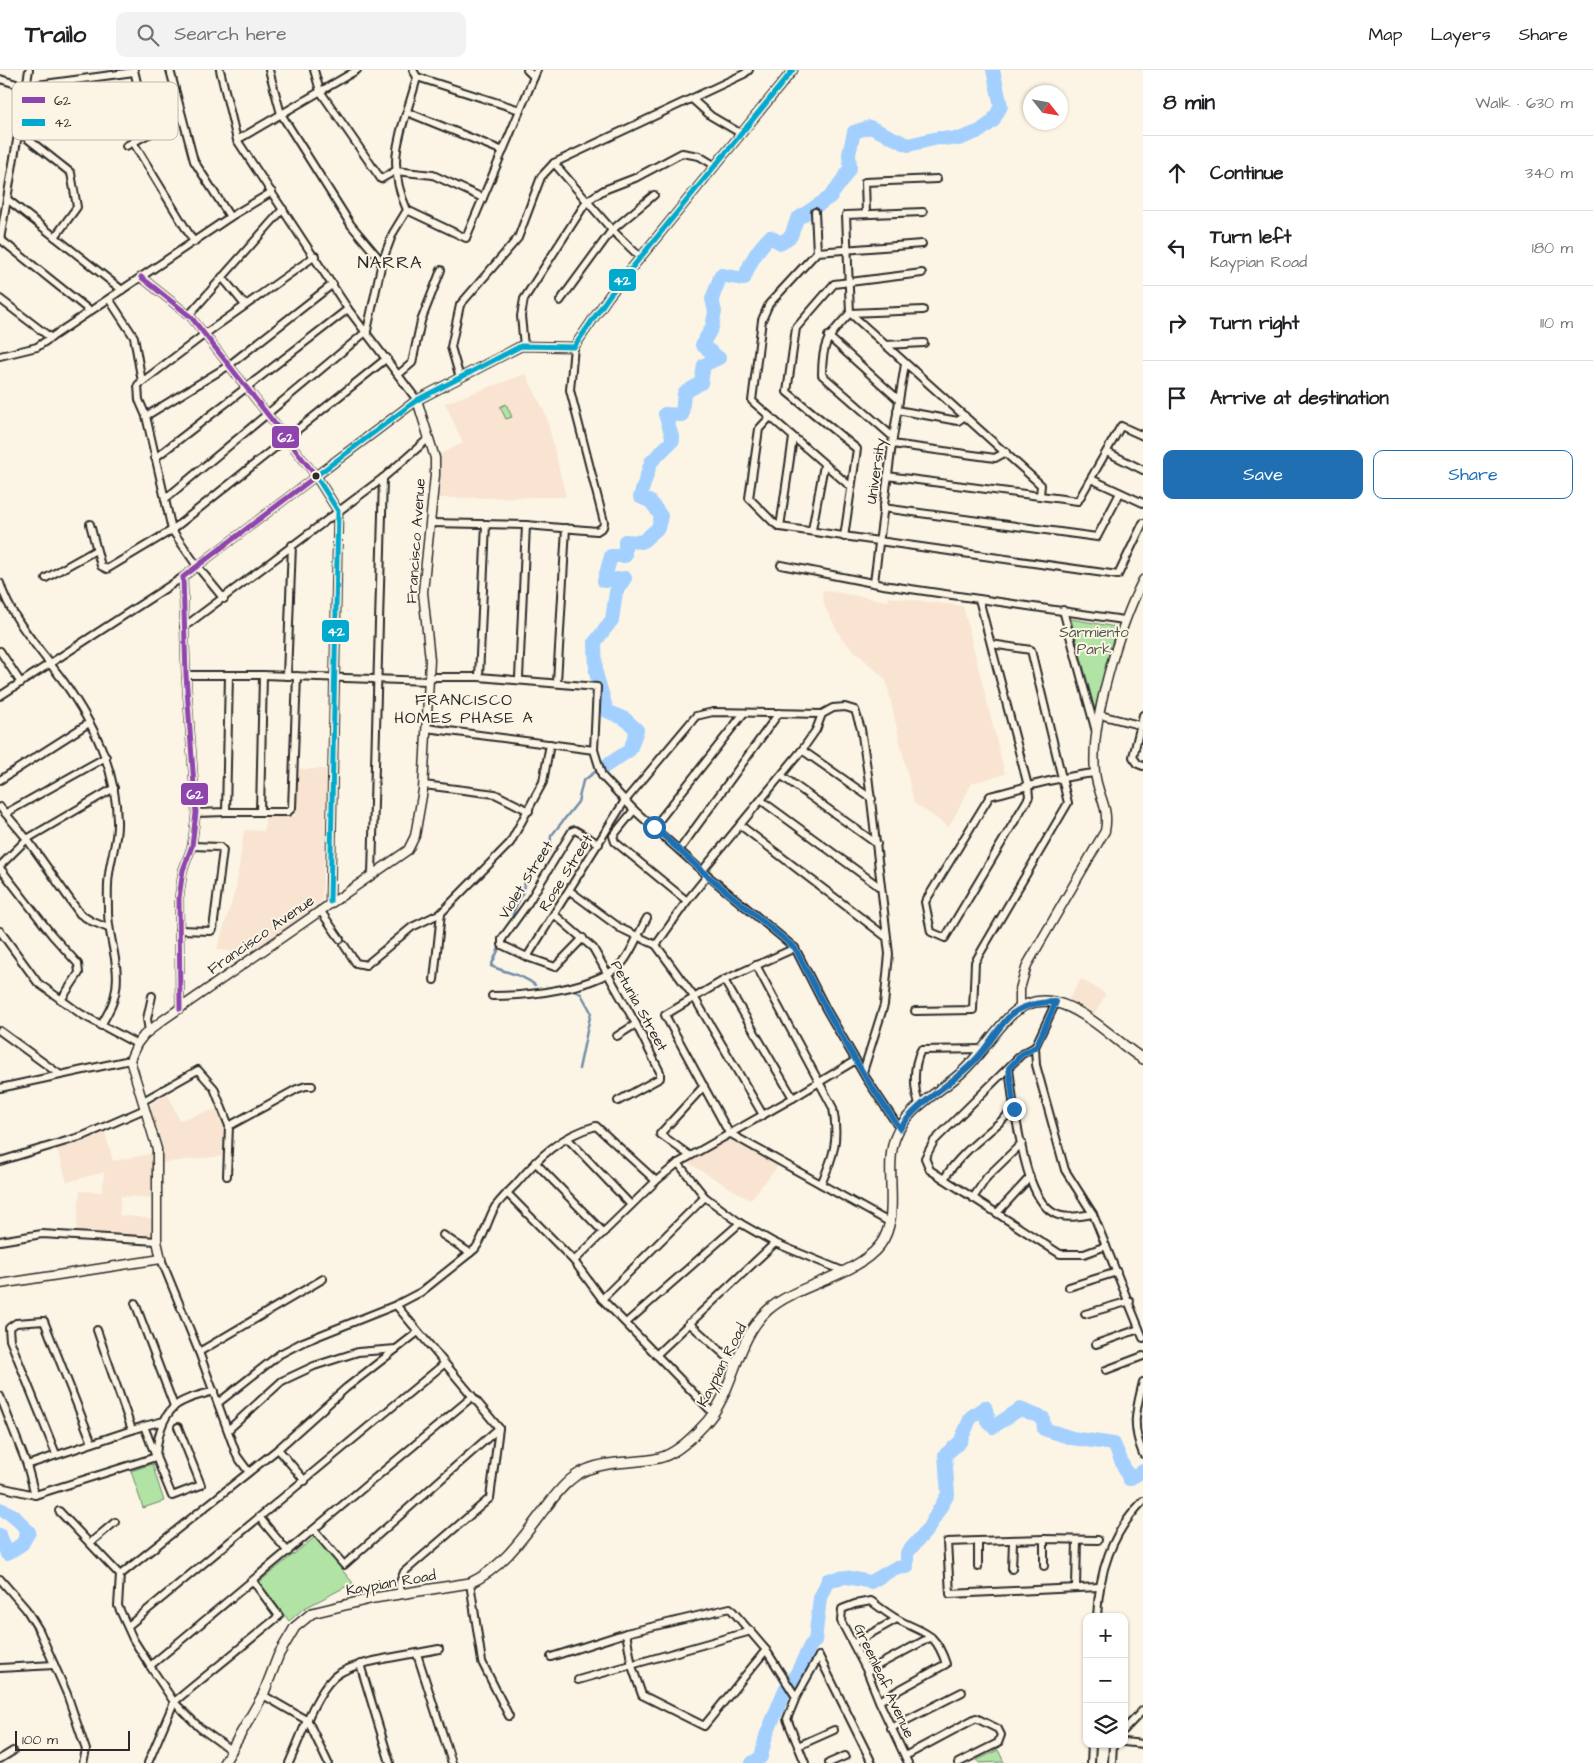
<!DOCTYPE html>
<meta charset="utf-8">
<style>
body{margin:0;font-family:"Architects Daughter",sans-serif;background:#f2f2f2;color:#202124}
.controls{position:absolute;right:15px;bottom:15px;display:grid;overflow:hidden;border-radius:10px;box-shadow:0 1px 4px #0004}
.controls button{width:45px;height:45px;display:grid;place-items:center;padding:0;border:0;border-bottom:1px solid #e0e0e0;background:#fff;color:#202124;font:25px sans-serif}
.compass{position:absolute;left:1023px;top:15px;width:45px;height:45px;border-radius:50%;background:#fff;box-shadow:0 1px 4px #0004;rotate:121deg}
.scale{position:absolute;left:15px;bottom:12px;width:115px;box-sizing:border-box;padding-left:5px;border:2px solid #2b2b2b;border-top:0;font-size:14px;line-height:18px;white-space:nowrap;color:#2b2b2b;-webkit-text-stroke:4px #fcf5e5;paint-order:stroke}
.stop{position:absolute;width:15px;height:15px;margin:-11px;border:4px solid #1f6fb2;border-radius:50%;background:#fff}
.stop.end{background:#1f6fb2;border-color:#fff;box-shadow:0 1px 5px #0008}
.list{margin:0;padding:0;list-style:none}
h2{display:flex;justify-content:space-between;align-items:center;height:65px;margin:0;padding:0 20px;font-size:21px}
h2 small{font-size:16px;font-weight:400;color:#757577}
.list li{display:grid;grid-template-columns:32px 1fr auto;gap:15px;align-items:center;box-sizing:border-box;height:75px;padding:0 20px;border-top:1px solid #e0e0e0}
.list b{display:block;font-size:19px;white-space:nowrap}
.list p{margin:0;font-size:16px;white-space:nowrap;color:#757577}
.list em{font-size:16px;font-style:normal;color:#757577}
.actions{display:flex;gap:10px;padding:15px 20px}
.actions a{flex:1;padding:11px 0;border:1px solid #1f6fb2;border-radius:10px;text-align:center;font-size:18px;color:#1f6fb2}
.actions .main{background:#1f6fb2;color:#fff}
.icon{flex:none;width:28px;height:28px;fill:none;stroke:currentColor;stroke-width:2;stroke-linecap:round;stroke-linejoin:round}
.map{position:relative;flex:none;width:1143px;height:1693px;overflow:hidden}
header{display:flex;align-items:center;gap:30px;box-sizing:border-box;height:70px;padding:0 25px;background:#fff;border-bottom:1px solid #e0e0e0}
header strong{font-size:24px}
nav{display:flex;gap:28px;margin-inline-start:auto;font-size:18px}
.search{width:350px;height:45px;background:#f2f2f2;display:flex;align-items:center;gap:12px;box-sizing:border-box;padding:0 18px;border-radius:10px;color:#757577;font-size:19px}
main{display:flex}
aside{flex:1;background:#fff}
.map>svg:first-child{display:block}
</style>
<header>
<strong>Trailo</strong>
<div class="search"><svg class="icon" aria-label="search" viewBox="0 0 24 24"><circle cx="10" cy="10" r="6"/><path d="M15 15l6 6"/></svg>Search here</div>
<nav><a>Map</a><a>Layers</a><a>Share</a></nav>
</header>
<main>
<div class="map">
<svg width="1143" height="1693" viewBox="0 0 1143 1693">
<rect width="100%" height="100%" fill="#fcf5e5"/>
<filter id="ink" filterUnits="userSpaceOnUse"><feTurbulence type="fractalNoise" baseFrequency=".02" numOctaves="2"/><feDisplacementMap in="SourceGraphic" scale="10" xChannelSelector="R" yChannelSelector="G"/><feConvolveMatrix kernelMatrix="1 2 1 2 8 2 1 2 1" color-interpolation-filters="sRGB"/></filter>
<g filter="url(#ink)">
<g fill="#f8e4d1">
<polygon points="526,304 546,345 566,427 440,428 438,385 463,373 445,333"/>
<polygon points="822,520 888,531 889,527 963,536 1005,704 972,713 949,757 914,733 886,610 841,568 824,535"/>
<polygon points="297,699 328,699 322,831 256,880 239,883 217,879 236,818 244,760 264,761 265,747 295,746"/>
<polygon points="1081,909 1106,924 1093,946 1068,930"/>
<polygon points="168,1024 179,1050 217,1039 224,1060 222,1086 161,1093 159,1063 147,1036"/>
<polygon points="105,1062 113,1091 155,1083 154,1128 121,1126 119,1145 153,1149 152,1170 76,1165 80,1121 102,1122 104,1102 67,1112 57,1079"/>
<polygon points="730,1066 779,1095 750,1130 685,1091"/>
</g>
<g fill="#b0e3a4" stroke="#6e8768">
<polygon points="506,334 512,347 506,349 500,337"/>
<polygon points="1071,549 1116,557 1095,640"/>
<polygon points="152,1394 164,1431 143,1438 131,1401"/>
<polygon points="315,1467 353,1513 303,1539 289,1551 259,1512"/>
<polygon points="998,1680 1004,1692 979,1693 977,1690"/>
</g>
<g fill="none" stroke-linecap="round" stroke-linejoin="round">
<g stroke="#738eaa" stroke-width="2.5">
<path d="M511 854C513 831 525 830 525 808L550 780 551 766 578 732 583 711 595 702"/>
<path d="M501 874 491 896C506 903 522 904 535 915"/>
<polyline points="547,918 564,916"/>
<polyline points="569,918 581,924 591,942 579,999"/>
</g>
<g stroke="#a3d0fe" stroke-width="14">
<path d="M604 697 630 680 637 660 625 649 607 641 596 603 595 572 612 550 616 522 625 508 604 511 611 486H625V471L642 472 658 458 661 446 651 432 640 427 651 392 673 370 665 344 682 345 684 323 701 313 704 295 719 288 702 275 712 257 715 242 712 229 721 205 744 209C750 192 757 179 770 167L781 173 791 166 797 149 830 127 841 112 850 98 849 84 854 62 870 57 908 75 938 68 959 69 980 61 993 51 1001 36 993 0"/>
<polyline points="0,1439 13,1445 29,1462 22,1474 7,1484 0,1465"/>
<polyline points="752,1693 761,1687 766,1666 784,1622 797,1603 810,1576 815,1571 820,1528 828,1510 846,1507 871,1512 895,1498 907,1497 907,1483 928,1459 948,1424 945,1385 960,1372 971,1347 985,1337 988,1345 987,1351 993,1357 1020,1339 1043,1348 1044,1359 1072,1368 1114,1374 1129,1409 1143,1401"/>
</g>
<defs>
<g id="minor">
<polyline points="134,0 149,64"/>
<polyline points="170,0 194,91 230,147"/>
<polyline points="220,0 237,70 348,239 417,330"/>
<polyline points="269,0 281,44 351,155 382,192"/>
<polyline points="314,0 320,21 381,109 395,101 433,105 483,128"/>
<polyline points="527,0 534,7"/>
<polyline points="417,7 520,40"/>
<polyline points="0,9 26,17"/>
<polyline points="37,15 134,2"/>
<polyline points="692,29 711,46 740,63"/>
<polyline points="407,42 503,81"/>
<polyline points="19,62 71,103 77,137 55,167"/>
<polyline points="237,70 357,0"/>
<polyline points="133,72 194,172"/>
<polyline points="126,76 182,46"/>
<polyline points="554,93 612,160 640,187"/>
<polyline points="7,129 122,220"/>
<polyline points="407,140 466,168 537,0"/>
<polyline points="815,142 817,182"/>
<polyline points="866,144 865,112 937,109"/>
<polyline points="0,169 90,241"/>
<polyline points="0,170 29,0"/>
<polyline points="141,207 191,247 316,406 183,507 186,605 196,743 192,776 183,800 179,828 180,939"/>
<polyline points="222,207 245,235"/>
<polyline points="0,229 51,268"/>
<polyline points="109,229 134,267 142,312"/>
<polyline points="560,231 612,160 654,125"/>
<polyline points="850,243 1041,415 1040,425"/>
<polyline points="850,243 846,145 923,142"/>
<path d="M850 243C828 267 822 271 822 305L893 367"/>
<polyline points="850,243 923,240"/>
<polyline points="189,245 283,139"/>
<polyline points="828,266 899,330"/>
<polyline points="885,275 924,273"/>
<polyline points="524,276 521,246 524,229 587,131 604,120 635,108 682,83 699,86 714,95"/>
<polyline points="0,286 37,277 230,147 272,122"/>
<polyline points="399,304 412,293 421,251 441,200"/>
<polyline points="460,308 451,277 460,235 518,168 541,107 554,93 744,4 749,0"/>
<polyline points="897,340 958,351 965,346"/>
<polyline points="146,346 139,330 138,315 205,264 315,186"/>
<polyline points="770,347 759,359 749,428 774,453 780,457 1118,505 1143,453"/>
<polyline points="892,374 995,388 1006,382"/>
<polyline points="1107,382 1143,400"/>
<polyline points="155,388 348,239"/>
<polyline points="887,406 1078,431 1121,356 1143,366"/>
<polyline points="1091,409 1143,433"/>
<polyline points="851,417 752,331 762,250 769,234 817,182 922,174"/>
<path d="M165 429 367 261 382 192 393 163 407 140C383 86 404 59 417 7L413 0"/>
<polyline points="883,438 1097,467 1120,423"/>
<polyline points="431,453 526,455 597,461 603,457 604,452 570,320 574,277"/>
<polyline points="90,454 101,496 107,499 172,460 387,288"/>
<polyline points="780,457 793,368"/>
<polyline points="812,460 824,395"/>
<polyline points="844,467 857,379 787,322 796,258 834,214 922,203"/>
<polyline points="781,495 883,515 1124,550"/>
<polyline points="46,508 96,480"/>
<polyline points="874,512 892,374 905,294"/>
<path d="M0 513C10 548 43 583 64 612 94 655 116 698 117 751 118 770 111 786 109 804 107 816 108 829 108 842 108 870 123 899 114 928 112 938 105 947 101 956"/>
<polyline points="224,529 197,496 172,460 146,346 228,296 333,214"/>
<path d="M979 529 1028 716 1029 727 945 868 931 862 925 832 990 726C1025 717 1059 707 1095 703"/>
<polyline points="1063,540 1096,662"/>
<polyline points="184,557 383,408 428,369"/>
<polyline points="0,581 21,613"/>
<polyline points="186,605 263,605 428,611 435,607 479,607 597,617 594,680 602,706 634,740 702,801 795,878 826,939 866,1008 900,1059"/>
<polyline points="287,606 292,475"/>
<polyline points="479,607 486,454"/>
<polyline points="519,608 526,455"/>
<polyline points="557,612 566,458"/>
<polyline points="0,626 183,507"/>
<polyline points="1100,645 1143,656"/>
<polyline points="1143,645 1133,687 1138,694 1143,696"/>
<polyline points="426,658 594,680"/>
<polyline points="802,680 872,729"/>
<polyline points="782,706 877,774"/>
<polyline points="0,710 89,653"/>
<polyline points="424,715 495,724 529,741"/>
<polyline points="762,731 881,818"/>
<polyline points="0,737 27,769 80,844 91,851 108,858"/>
<polyline points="634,740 613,766 615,772 687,831 708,805"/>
<polyline points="226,742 260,742 263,605"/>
<polyline points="260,742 288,742 292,738 297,606"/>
<polyline points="6,743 106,687"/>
<polyline points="196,743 226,742 229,605"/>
<polyline points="740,755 885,866"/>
<polyline points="654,757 744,643"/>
<polyline points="680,779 779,643"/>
<polyline points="0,796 27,769 114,718"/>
<polyline points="0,798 52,865 78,894 79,903 61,930"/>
<polyline points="702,801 802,680 816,660 822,644 833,638 845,637 855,640 861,659 868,705 889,884 884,935 863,1002"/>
<polyline points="372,804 383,408"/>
<polyline points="570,821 620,858 656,875"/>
<polyline points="687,831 656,875 694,927 763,1045"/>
<polyline points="320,840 340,869"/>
<polyline points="441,843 510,773 543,712 550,674"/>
<polyline points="555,845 593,878 636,954 660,1002 660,1008 618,1031"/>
<polyline points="179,860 211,861 213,859 223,780 220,777 192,776"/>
<polyline points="0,861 38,913 81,944 137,974"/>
<polyline points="583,868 555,897 527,887 502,875 502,869 528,833 572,761 575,760 599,774"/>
<polyline points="344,875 356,893 366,895 412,857 441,843 434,910"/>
<polyline points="795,878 724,910 665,945 729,1063 889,1152"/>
<polyline points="527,887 624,732 696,646 713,642 822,644"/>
<path d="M756 895 833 1038C839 1069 834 1086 821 1114"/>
<polyline points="724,910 793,1028"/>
<path d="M492 926C527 926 598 919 623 892 633 880 639 861 647 848"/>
<polyline points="1056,932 1035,977 1036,995 1065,1100 1093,1144 1143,1268"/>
<polyline points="915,941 973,940 975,892 1068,733 1031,580 991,574"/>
<polyline points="0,961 59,1004"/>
<polyline points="149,961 147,949 152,926"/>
<polyline points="617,966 636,954"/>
<polyline points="1035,977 1022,984 934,1071 925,1088 930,1100 1060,1184 1084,1184 1106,1176"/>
<polyline points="1009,998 1014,1039"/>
<polyline points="0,1018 130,990"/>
<polyline points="143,1031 198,1000 214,1018 229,1056 227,1106"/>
<path d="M920 1036C913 1020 913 996 921 980L984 979"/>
<polyline points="229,1056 297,1019 306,1016 312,1016"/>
<polyline points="567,1068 631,1135"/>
<polyline points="689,1085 660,1064 704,1016"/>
<polyline points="0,1091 83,1066 145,1039"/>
<polyline points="535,1092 604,1163"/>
<path d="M944 1109C962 1080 990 1063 1014 1039 1020 1066 1027 1126 1052 1142 1064 1150 1080 1146 1093 1144"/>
<polyline points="507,1123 574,1191 602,1229 714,1344"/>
<polyline points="973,1128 987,1107 1022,1073"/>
<polyline points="997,1143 1030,1107"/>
<polyline points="443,1165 470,1183"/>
<polyline points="0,1171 42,1164 157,1171"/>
<polyline points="775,1173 843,1201"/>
<polyline points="161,1189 199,1282 237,1386 248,1401"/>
<polyline points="574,1191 656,1111 678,1093 793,1028 856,990"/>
<polyline points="1069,1217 1117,1202"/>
<polyline points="602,1229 705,1127"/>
<polyline points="135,1233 174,1336"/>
<polyline points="396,1235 499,1358 490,1428 404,1502 400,1512 400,1525"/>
<polyline points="1085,1244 1130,1231"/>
<polyline points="626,1253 740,1153"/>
<polyline points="689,1253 735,1294"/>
<polyline points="97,1260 132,1360"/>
<polyline points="1096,1274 1139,1259"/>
<polyline points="199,1282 323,1209"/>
<polyline points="656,1285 775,1173 740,1153 705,1127 678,1093"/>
<polyline points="1106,1300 1143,1286"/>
<path d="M1143 1312C1136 1341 1131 1355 1143 1384"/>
<polyline points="0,1326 27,1395 35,1425"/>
<path d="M218 1333 280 1284 303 1272 396 1235 421 1222 475 1179C485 1166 487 1151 495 1137 501 1129 509 1121 516 1114 539 1087 560 1066 596 1056L656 1111"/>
<path d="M164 1351 144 1356 156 1387C157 1371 161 1349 174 1337 183 1328 202 1325 214 1321"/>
<polyline points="228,1360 282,1311 314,1296 358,1282 396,1279"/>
<polyline points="278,1379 305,1411"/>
<polyline points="56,1384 10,1270 9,1258 16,1253 44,1251 92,1373"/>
<polyline points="27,1395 144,1356"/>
<polyline points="0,1417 35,1425 156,1387 172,1426 201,1415 178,1357"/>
<polyline points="59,1441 120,1505 118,1536 133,1569 150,1596 174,1632 200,1658 232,1681"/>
<polyline points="260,1448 288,1482"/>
<polyline points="314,1460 344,1495 499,1358"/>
<polyline points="1044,1469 1044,1496"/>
<polyline points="1098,1470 1044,1469 947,1472 950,1524 1099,1517"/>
<polyline points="978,1472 978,1497"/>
<polyline points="90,1473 115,1452"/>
<polyline points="1012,1499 1013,1471"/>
<polyline points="120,1505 278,1379 346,1318 418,1262"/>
<polyline points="0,1509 26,1539 39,1560 67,1624 86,1680 83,1693"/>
<polyline points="470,1513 482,1592 509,1646"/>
<polyline points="1076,1517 1077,1470"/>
<path d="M1097 1547C1099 1501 1111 1464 1143 1431"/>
<polyline points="128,1556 444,1294"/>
<polyline points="626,1563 632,1596 642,1625 704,1656 766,1580"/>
<polyline points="854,1573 897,1549"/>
<polyline points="417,1584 452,1693"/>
<polyline points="819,1586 872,1693"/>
<polyline points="551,1587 626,1563 730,1538 766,1580 796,1627"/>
<polyline points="360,1594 390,1693"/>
<polyline points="150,1596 472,1327"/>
<polyline points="0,1598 54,1595"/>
<polyline points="867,1601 931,1567"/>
<polyline points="578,1610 751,1561"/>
<polyline points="263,1625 308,1651 328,1693"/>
<path d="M879 1631 946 1594C935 1560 924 1564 897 1549 888 1544 879 1537 871 1531L855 1534 842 1539 841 1551 867 1601 879 1631 908 1693"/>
<polyline points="891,1658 962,1622"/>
<polyline points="1124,1660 1143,1640"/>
<polyline points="1124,1672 1143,1674"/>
<polyline points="798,1676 834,1660"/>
<polyline points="905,1686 976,1648 998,1659 1001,1665 998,1673 958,1693"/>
<polyline points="0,1689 13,1681"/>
<polyline points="148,1693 174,1632 279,1546 253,1511"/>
<path d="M289 1693C301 1667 313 1628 333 1608 352 1590 412 1585 439 1579"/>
<polyline points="805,1693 787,1649 796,1627 819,1586"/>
<polyline points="829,1693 845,1686"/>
<polyline points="1091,1693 1092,1674"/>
<polyline points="1112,1693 1113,1674"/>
</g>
<g id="tertiary">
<polyline points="330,832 338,441 316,406 417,330 521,276 574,277 609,226 793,0"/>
<path d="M1020 939V919L1027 895 1105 761C1110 736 1097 725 1095 702 1090 652 1120 555 1143 510"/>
<polyline points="0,1214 161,1189 157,1171 157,1079 130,990 137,974 144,965 163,950 408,780 415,766 423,720 430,590 423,522 435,405 435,388 417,330"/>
</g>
<path id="secondary" d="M224 1693 263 1625 279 1584 295 1557 312 1543 374 1528 470 1513C502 1498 522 1469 543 1441 555 1426 567 1408 586 1400 609 1390 635 1394 659 1388 676 1384 692 1368 703 1356 735 1324 734 1270 768 1240 797 1214 855 1207 880 1175 902 1146 883 1101 895 1068 906 1038 939 1023 961 1003 980 986 992 964 1010 946 1055 902 1107 967 1143 989"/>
</defs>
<use href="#minor" stroke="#2b2b2b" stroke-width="10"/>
<use href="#tertiary" stroke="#2b2b2b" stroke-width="11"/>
<use href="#secondary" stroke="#2b2b2b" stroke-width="12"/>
<use href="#minor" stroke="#fcf5e5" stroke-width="6"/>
<use href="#tertiary" stroke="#fcf5e5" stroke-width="8"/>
<use href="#secondary" stroke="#fcf5e5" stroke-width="9"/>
<defs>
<polyline id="bus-1" points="141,207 191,247 316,406 183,507 186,605 196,743 192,776 183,800 179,828 180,939"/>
<polyline id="bus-2" points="330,832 338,441 316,406 417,330 521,276 574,277 609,226 793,0"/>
</defs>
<use href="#bus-1" stroke="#fcf5e5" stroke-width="9"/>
<use href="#bus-2" stroke="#fcf5e5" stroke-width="9"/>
<use href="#bus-1" stroke="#8e44ad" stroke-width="5"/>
<use href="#bus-2" stroke="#00a9ce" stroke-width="5"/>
</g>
</g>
<g fill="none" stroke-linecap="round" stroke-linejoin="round" filter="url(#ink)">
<path stroke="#1f6fb2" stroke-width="6" d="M654 757 702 801 795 878 826 939 866 1008 900 1059C919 1029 953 1015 976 989 989 976 998 956 1012 944 1025 934 1040 932 1056 932L1036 977 1022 984 1009 998 1014 1039"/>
</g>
<circle fill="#2b2b2b" stroke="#fcf5e5" stroke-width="2" cx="316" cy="406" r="4.5"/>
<g text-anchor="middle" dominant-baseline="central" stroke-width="4" stroke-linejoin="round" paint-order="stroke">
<g font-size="15" fill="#2b2b2b" stroke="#fcf5e5">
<text transform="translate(876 401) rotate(-82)">University</text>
<text transform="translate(416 471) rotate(-86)">Francisco Avenue</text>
<text transform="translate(566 803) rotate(-58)">Rose Street</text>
<text transform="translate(526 810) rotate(-58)">Violet Street</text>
<text transform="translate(261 865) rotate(-35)">Francisco Avenue</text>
<text transform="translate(639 936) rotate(61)">Petunia Street</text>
<text transform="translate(722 1295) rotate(-63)">Kaypian Road</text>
<text transform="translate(391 1513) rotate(-10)">Kaypian Road</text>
<text transform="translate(884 1611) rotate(65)">Greenleaf Avenue</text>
</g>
<g font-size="15" fill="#4c5949" stroke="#fcf5e5">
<text x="1094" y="562">Sarmiento<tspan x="1094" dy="17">Park</tspan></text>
</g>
<g font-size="16" letter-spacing="1" fill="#2b2b2b" stroke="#fcf5e5">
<text x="464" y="630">FRANCISCO<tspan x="464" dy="18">HOMES PHASE A</tspan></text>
</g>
<g font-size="18" letter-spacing="1" fill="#2b2b2b" stroke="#fcf5e5">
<text x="390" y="192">NARRA</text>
</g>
</g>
<rect x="12" y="12" width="166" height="58" rx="8" fill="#fcf5e5" stroke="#bdb8ad" stroke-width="1"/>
<rect x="22" y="27" width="23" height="6" fill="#8e44ad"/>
<rect x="22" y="49" width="23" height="7" fill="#00a9ce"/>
<g font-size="14" fill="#2b2b2b">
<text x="54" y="35">62</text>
<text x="54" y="57">42</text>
</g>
<g stroke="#fcf5e5" stroke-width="2">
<rect x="608" y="198" width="29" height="24" rx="5" fill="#00a9ce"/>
<rect x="271" y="355" width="29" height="24" rx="5" fill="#8e44ad"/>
<rect x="321" y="549" width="29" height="24" rx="5" fill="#00a9ce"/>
<rect x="180" y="712" width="29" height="24" rx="5" fill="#8e44ad"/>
</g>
<g font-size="14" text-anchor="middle" font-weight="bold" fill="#fff">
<text x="622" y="215">42</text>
<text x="286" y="372">62</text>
<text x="336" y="566">42</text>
<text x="195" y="729">62</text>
</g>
</svg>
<div class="controls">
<button>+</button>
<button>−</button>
<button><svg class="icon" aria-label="layers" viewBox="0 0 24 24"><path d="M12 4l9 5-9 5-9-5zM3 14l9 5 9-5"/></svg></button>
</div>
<svg class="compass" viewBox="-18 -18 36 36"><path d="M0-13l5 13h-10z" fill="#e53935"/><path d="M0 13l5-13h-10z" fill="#757577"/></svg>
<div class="scale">100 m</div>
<div class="stop" style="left:654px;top:757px"></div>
<div class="stop end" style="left:1014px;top:1039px"></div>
</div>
<aside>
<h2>8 min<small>Walk · 630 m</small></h2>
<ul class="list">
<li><svg class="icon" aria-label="ahead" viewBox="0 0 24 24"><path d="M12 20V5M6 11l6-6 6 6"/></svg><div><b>Continue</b></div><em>340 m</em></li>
<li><svg class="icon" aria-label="left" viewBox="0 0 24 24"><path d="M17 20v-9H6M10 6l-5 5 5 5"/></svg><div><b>Turn left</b><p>Kaypian Road</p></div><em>180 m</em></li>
<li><svg class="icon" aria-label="right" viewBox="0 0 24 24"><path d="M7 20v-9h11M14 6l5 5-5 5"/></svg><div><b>Turn right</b></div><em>110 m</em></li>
<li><svg class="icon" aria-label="arrive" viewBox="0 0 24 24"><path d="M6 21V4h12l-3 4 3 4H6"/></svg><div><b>Arrive at destination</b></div></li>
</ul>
<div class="actions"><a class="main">Save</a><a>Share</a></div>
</aside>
</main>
